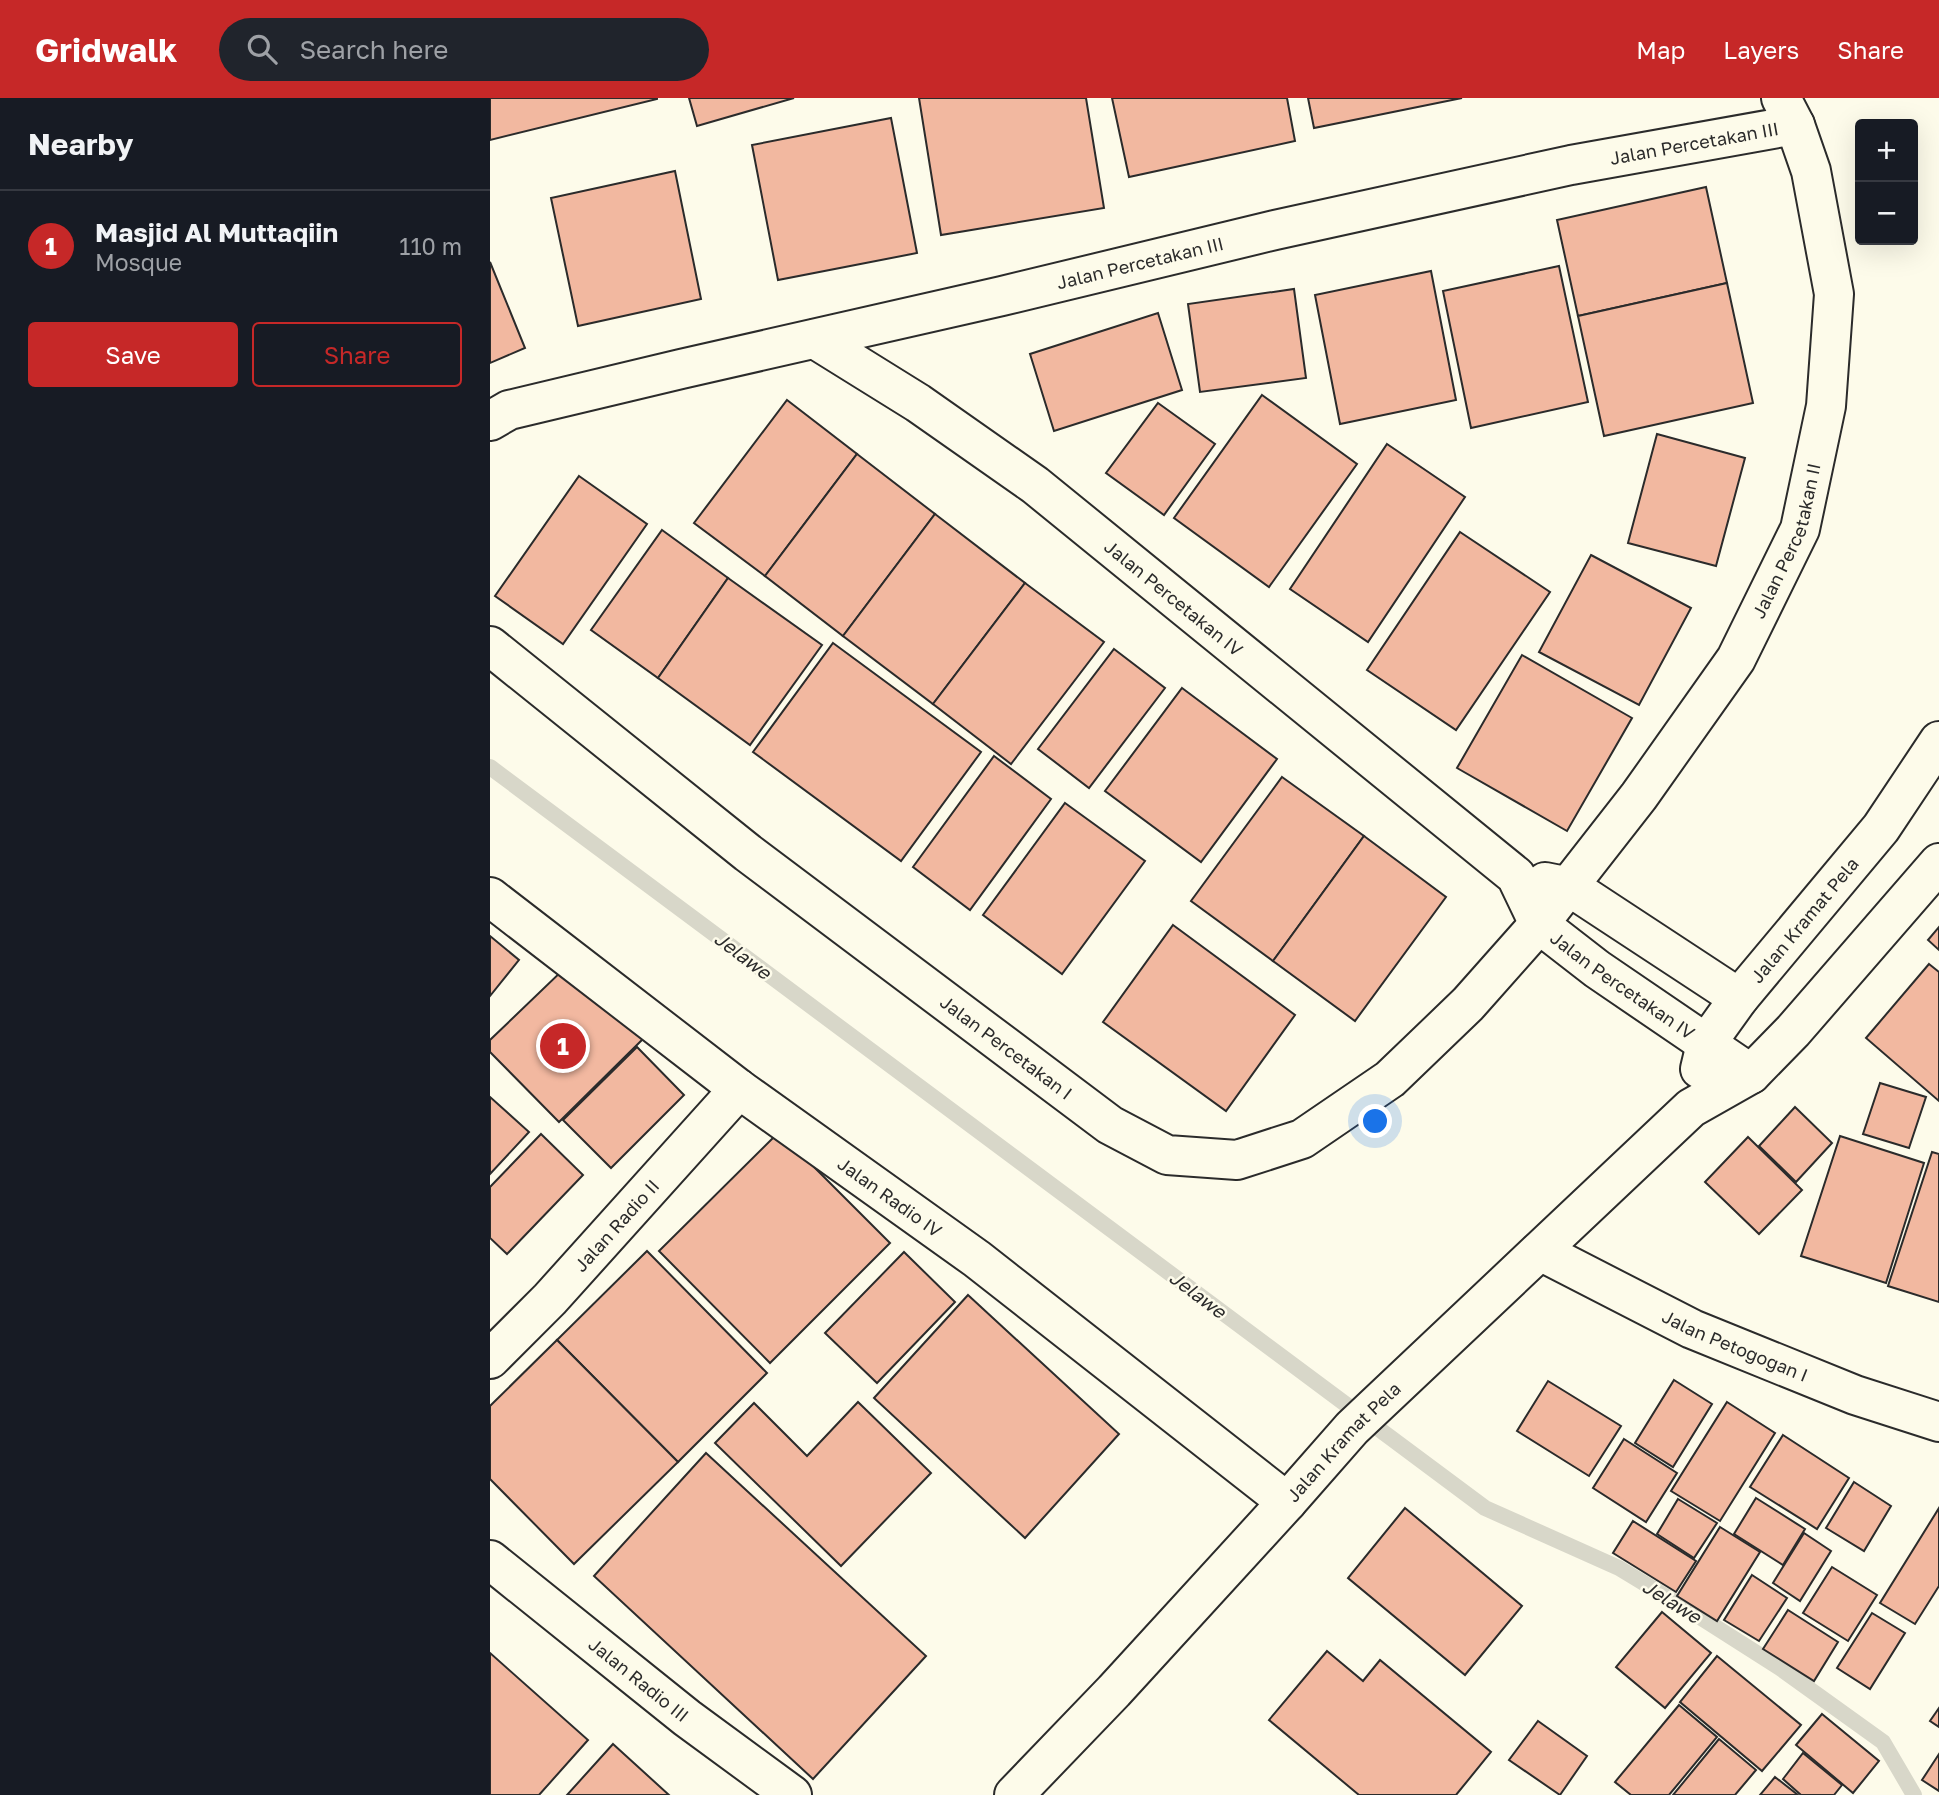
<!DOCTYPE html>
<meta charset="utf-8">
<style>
body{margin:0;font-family:"Golos Text",sans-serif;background:#20242c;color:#f1f3f6}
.controls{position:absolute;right:21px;top:21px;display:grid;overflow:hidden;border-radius:7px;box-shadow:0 7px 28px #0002}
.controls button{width:63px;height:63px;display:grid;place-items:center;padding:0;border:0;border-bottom:2px solid #363941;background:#171b24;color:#f1f3f6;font:35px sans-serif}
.you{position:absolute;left:886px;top:1024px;width:24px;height:24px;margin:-18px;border:5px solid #fff;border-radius:50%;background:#1a73e8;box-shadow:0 0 0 10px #1a73e833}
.badge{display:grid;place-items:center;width:46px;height:46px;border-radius:50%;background:#c62828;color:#fff;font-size:23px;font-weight:700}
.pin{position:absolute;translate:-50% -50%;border:4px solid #fff;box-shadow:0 2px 7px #0006}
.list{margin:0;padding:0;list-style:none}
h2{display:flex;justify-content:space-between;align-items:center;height:91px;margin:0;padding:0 28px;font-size:30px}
h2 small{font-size:23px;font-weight:400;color:#9ea1a6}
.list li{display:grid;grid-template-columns:46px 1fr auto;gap:21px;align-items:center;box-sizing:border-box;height:112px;padding:0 28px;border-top:2px solid #363941}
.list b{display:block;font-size:26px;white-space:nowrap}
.list p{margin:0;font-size:23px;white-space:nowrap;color:#9ea1a6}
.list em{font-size:23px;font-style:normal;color:#9ea1a6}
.actions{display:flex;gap:14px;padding:21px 28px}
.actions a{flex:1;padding:16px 0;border:2px solid #c62828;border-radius:7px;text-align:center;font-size:24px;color:#c62828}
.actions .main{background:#c62828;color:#fff}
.icon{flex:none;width:38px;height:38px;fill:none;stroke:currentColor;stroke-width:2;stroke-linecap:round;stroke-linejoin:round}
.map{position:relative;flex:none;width:1449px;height:1697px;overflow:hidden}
header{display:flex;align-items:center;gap:42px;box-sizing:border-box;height:98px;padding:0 35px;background:#c62828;color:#fff}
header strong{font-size:33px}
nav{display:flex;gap:38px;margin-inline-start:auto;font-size:24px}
.search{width:490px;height:63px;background:#20242c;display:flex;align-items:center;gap:18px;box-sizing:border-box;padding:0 24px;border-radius:38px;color:#9ea1a6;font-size:26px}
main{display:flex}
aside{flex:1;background:#171b24}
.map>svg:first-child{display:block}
</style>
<header>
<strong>Gridwalk</strong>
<div class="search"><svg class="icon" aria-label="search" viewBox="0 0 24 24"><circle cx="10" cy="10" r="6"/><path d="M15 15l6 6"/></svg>Search here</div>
<nav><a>Map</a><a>Layers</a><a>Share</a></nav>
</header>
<main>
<aside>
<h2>Nearby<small></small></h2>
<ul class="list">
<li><span class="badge">1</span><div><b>Masjid Al Muttaqiin</b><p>Mosque</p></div><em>110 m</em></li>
</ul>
<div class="actions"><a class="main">Save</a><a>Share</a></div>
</aside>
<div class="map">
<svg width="1449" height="1697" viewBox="0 0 1449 1697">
<rect width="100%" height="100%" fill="#fdfbea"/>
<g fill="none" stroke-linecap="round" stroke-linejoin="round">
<polyline stroke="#d8d7c9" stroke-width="16" points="0,669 995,1410 1129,1470 1213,1521 1290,1570 1393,1644 1424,1697"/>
</g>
<g fill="#f2b8a0" stroke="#2b2b2b" stroke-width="2">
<polygon points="0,0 167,0 167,1 0,42"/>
<polygon points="199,0 304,0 207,28"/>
<polygon points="429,0 596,0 614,110 451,137"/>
<polygon points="622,0 797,0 805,43 639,79"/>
<polygon points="818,0 972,0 824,30"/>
<polygon points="401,20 427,155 288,182 262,47"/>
<polygon points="185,73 211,201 88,228 61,100"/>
<polygon points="1216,89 1237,185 1088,218 1067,122"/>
<polygon points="0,164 35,250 0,265"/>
<polygon points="1069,168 1098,304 981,330 953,193"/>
<polygon points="941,173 966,302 850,326 825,197"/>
<polygon points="1237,185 1263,305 1114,338 1088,218"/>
<polygon points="804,191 816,280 710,294 698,206"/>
<polygon points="668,215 692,292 564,333 540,256"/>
<polygon points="772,297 867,366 779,489 684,420"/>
<polygon points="297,302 367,356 275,478 204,425"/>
<polygon points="668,305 725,346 674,417 616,375"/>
<polygon points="1167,336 1255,360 1226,468 1138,445"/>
<polygon points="897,346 975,399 878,544 800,491"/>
<polygon points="367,356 445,416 353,538 275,478"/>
<polygon points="89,378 157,426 73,546 5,498"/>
<polygon points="445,416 535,485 443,606 353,538"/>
<polygon points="172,432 238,480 168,580 101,532"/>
<polygon points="970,434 1060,494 966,632 877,572"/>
<polygon points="1101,457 1201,510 1149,607 1049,554"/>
<polygon points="238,480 332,547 260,647 168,580"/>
<polygon points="535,485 614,544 521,666 443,606"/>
<polygon points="343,545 491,654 411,763 263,654"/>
<polygon points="624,551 675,590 599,690 548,651"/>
<polygon points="1032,557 1142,620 1077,733 967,670"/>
<polygon points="692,590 787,661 711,764 615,693"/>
<polygon points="504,658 561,701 480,812 423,769"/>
<polygon points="792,679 874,738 783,863 701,803"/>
<polygon points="575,705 655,763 572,876 493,817"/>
<polygon points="874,738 956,799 865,923 783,863"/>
<polygon points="683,827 805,917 736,1013 613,924"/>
<polygon points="1449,829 1449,852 1438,842"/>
<polygon points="0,838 29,862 0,898"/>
<polygon points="1439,866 1449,874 1449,1003 1376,940"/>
<polygon points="78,867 160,934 69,1024 0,954 0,942"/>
<polygon points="147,949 194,997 121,1070 73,1022"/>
<polygon points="1390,985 1436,999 1419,1050 1373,1036"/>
<polygon points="0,999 39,1034 0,1076"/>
<polygon points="1305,1009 1342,1045 1306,1084 1269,1048"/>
<polygon points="289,1034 400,1145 280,1265 169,1153"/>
<polygon points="51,1036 93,1077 17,1156 0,1140 0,1089"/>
<polygon points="1350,1038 1434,1065 1396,1185 1311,1158"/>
<polygon points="1258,1039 1312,1092 1269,1136 1215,1084"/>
<polygon points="1442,1054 1449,1056 1449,1204 1398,1188"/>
<polygon points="157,1153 277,1275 188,1364 67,1242"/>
<polygon points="414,1154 465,1204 387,1285 335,1235"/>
<polygon points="478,1197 629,1336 535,1440 384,1300"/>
<polygon points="67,1242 188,1364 84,1466 0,1381 0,1308"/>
<polygon points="1184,1282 1222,1306 1183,1369 1145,1345"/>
<polygon points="1058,1283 1131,1328 1099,1378 1027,1333"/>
<polygon points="368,1304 441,1375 351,1468 225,1345 264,1305 317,1358"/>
<polygon points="1237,1304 1285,1335 1230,1423 1181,1393"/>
<polygon points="1293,1337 1359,1380 1327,1431 1260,1389"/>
<polygon points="1134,1341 1187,1375 1156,1424 1103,1390"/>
<polygon points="216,1355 436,1558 323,1681 104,1478"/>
<polygon points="1364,1384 1401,1408 1374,1453 1336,1430"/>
<polygon points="1266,1400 1315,1431 1293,1467 1244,1436"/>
<polygon points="1188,1401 1227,1425 1204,1460 1167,1436"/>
<polygon points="915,1410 1032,1508 975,1577 858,1480"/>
<polygon points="1449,1410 1449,1488 1425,1526 1390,1505"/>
<polygon points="1143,1423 1206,1463 1186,1494 1123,1455"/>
<polygon points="1230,1429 1270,1454 1227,1523 1187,1498"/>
<polygon points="1314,1435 1341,1453 1310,1503 1283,1485"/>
<polygon points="1342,1469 1387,1497 1358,1543 1313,1515"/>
<polygon points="1262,1477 1297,1500 1269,1543 1234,1522"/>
<polygon points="1298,1512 1348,1544 1324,1583 1273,1551"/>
<polygon points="1172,1514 1221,1555 1175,1610 1126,1569"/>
<polygon points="1382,1515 1415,1535 1380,1591 1347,1570"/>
<polygon points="837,1553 873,1583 890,1562 1001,1654 966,1697 869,1697 779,1622"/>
<polygon points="0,1555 98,1642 49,1697 0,1697"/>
<polygon points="1227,1558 1311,1627 1272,1673 1190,1604"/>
<polygon points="1189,1607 1227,1639 1179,1697 1141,1697 1125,1684"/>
<polygon points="1449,1610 1449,1629 1440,1623"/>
<polygon points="1332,1616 1389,1663 1363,1695 1306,1647"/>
<polygon points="1048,1623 1097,1658 1070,1697 1019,1662"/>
<polygon points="1229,1641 1266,1672 1245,1697 1183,1697"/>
<polygon points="123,1646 179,1697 77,1697"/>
<polygon points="1313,1655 1352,1687 1344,1697 1311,1697 1293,1681"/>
<polygon points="1449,1656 1449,1693 1432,1682"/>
<polygon points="1285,1679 1308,1697 1270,1697"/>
</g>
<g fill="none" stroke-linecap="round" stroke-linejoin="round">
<defs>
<g id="minor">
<path id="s1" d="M325 241 428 305 545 387 1026 778 1049 826 1107 871 1261 976"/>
<path id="s2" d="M0 323 19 312 191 271 512 198 785 132 1081 67 1305 27"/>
<path id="s3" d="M0 548 258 755 620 1027 677 1057 747 1062 812 1041 900 981 978 906 1049 826 1149 698 1246 561 1310 431 1336 308 1344 196 1321 73 1305 27 1291 0"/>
<polyline points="1055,784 1080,789 1249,900"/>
<path id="s4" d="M0 799 249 991 487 1161 797 1404"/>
<path id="s5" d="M1210 971 1216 946 1249 900 1391 730 1449 643"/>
<path id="s6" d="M1050 1153 1202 1231 1365 1297 1449 1324"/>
<path id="s7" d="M0 1261 60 1201 249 991"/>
<path id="s8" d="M0 1462 197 1620 302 1697"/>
<path id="s9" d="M524 1697 624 1593 797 1404 862 1330 1201 1010 1261 976 1303 933 1449 765"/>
</g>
</defs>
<use href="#minor" stroke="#2b2b2b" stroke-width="42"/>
<use href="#minor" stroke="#fdfbea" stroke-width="38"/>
</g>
<g text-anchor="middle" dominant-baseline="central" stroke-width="5" stroke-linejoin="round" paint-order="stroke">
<g font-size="18" fill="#2b2b2b" stroke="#fdfbea">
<text stroke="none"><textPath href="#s2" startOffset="1237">Jalan Percetakan III</textPath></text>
<text stroke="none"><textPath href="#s2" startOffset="670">Jalan Percetakan III</textPath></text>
<text stroke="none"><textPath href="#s3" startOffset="1768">Jalan Percetakan II</textPath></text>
<text stroke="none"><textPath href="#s1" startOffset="443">Jalan Percetakan IV</textPath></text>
<text stroke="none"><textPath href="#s5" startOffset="184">Jalan Kramat Pela</textPath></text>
<text stroke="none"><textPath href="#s1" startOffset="1041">Jalan Percetakan IV</textPath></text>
<text stroke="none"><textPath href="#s3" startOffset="654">Jalan Percetakan I</textPath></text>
<text stroke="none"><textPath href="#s4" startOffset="500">Jalan Radio IV</textPath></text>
<text stroke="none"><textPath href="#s7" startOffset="184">Jalan Radio II</textPath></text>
<text stroke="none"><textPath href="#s6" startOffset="217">Jalan Petogogan I</textPath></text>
<text stroke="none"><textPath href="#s9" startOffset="483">Jalan Kramat Pela</textPath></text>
<text stroke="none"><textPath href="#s8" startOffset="191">Jalan Radio III</textPath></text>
</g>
<g font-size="19" font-style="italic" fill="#2b2b2b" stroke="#fdfbea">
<text transform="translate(253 857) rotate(37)">Jelawe</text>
<text transform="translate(708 1196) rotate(37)">Jelawe</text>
<text transform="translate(1182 1503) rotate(32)">Jelawe</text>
</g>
</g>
</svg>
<div class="controls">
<button>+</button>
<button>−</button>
</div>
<div class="you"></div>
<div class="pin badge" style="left:73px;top:948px">1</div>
</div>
</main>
